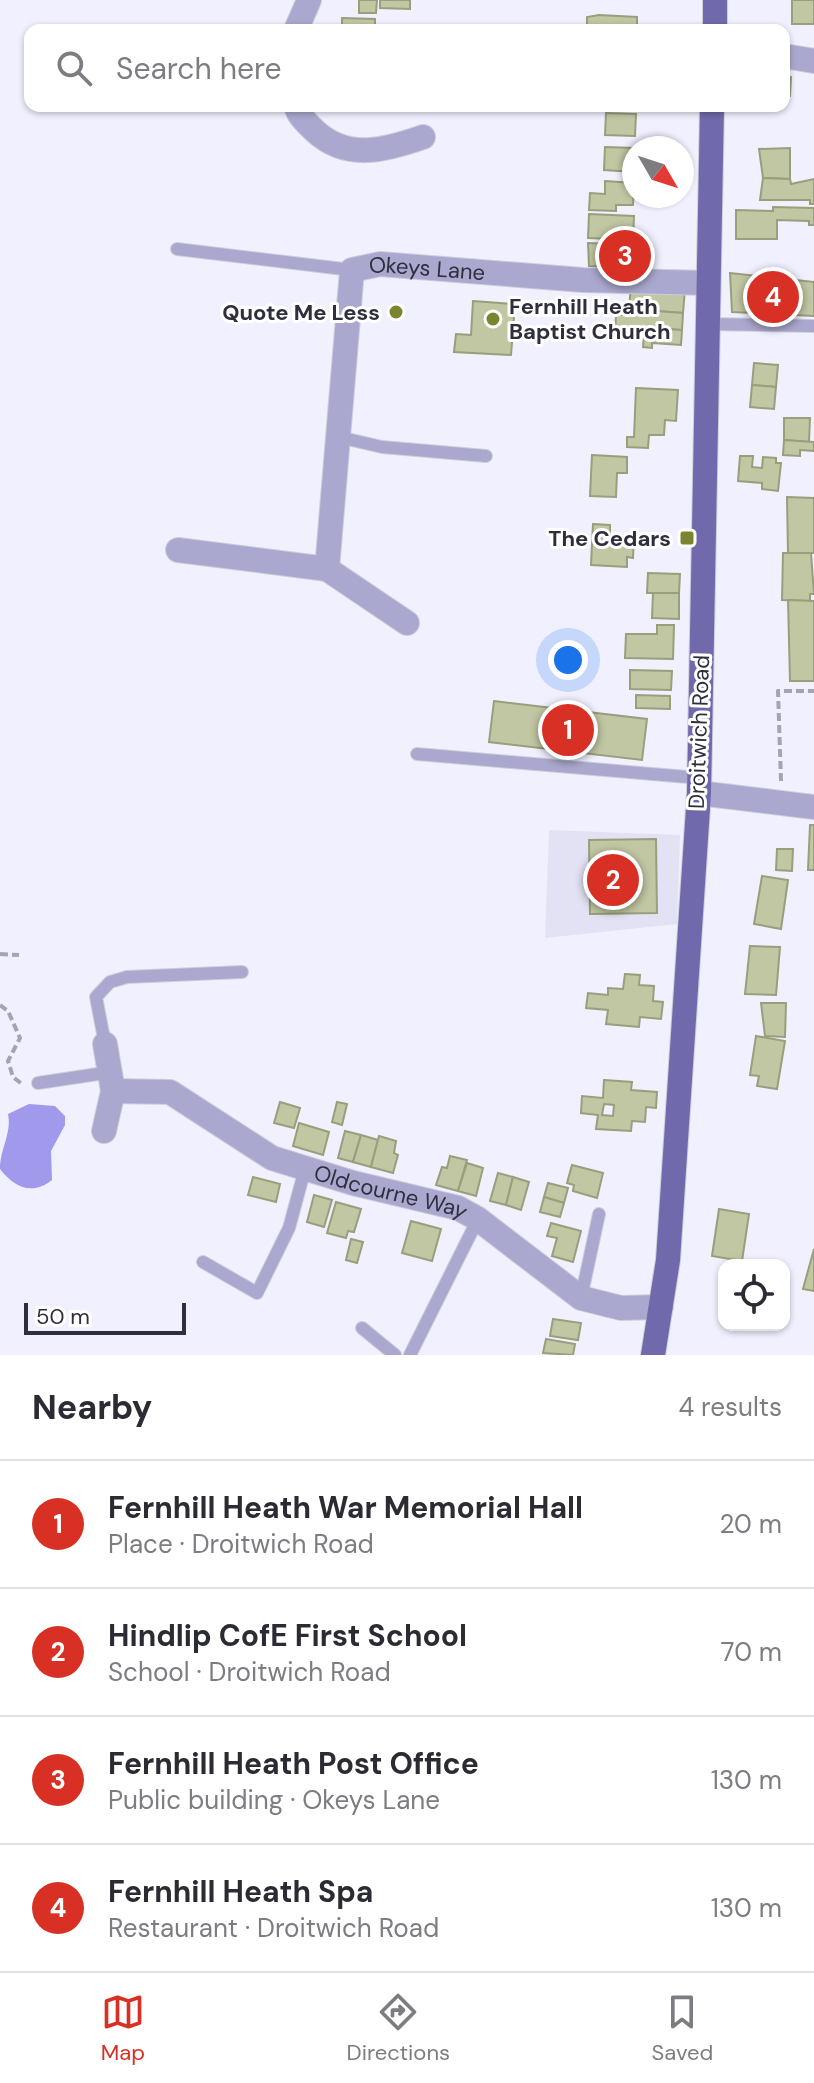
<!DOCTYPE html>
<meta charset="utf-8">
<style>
body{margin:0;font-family:"DM Sans",sans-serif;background:#f2f2f3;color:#2b2b33}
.controls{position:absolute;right:24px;bottom:24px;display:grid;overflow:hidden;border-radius:16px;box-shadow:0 2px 6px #0004}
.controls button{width:72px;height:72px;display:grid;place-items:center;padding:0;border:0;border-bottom:2px solid #e1e1e2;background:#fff;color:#2b2b33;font:40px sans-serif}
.compass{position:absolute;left:622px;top:136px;width:72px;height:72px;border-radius:50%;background:#fff;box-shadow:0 2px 6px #0004;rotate:129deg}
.scale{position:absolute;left:24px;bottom:20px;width:162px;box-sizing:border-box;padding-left:8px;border:4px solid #2e2e3c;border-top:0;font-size:22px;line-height:28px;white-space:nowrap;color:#2e2e3c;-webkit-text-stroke:6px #fff;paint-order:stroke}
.you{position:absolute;left:568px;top:660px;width:28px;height:28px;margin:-20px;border:6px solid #fff;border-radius:50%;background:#1a73e8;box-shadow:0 0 0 12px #1a73e833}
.badge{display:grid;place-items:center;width:52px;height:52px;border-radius:50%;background:#d93025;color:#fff;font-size:26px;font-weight:700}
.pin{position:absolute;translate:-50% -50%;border:4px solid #fff;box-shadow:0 2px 8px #0006}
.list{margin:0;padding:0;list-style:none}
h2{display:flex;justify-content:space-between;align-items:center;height:104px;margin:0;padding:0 32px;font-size:34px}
h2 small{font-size:26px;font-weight:400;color:#7c7c81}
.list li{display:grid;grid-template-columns:52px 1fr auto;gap:24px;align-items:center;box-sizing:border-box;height:128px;padding:0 32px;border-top:2px solid #e1e1e2}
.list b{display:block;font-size:30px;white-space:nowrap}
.list p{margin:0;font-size:26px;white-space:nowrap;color:#7c7c81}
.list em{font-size:26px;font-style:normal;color:#7c7c81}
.icon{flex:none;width:44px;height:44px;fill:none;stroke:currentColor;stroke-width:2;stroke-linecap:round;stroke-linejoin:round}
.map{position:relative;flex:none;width:814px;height:1355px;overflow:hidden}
.search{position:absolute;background:#fff;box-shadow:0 2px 6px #0004;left:24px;right:24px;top:24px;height:88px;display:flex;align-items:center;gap:20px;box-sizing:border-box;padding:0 28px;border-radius:16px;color:#7c7c81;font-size:30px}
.sheet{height:616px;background:#fff}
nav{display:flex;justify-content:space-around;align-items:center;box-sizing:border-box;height:112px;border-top:2px solid #e1e1e2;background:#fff;font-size:22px;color:#7c7c81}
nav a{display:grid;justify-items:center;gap:4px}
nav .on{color:#d93025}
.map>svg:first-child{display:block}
</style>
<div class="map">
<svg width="814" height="1355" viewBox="0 0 814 1355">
<rect width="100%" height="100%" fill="#f0f0ff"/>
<polygon fill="#e2e2f4" points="549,830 680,835 677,924 545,938"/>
<path fill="#a099ec" d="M29 1104 55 1106 65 1116V1125L51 1151 52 1180C32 1196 14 1187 0 1169 0 1149 12 1133 8 1114Z"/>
<g fill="#c1c7a3" stroke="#999e7c" stroke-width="2" fill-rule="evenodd">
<polygon points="359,0 377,0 376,13 359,13"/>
<polygon points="380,0 410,0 410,9 380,8"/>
<rect x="792" y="0" width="22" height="24"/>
<polygon points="599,15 637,17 637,30 587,28 587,17"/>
<polygon points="342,18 375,19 375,30 342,30"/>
<polygon points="784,76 791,77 790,96 784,96"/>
<polygon points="606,113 636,114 635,136 605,135"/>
<polygon points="605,147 634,148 634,172 604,170"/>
<polygon points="790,148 790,179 763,178 759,149"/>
<polygon points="763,178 790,179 791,184 814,179 814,204 810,204 810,200 760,200"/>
<polygon points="605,181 634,183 633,205 616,205 616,211 589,210 590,193 605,194"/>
<polygon points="773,207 814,208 814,225 809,225 809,221 777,220 777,239 736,239 736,210 773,211"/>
<polygon points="589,214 634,216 633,240 588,238"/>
<polygon points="588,243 636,245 635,268 589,266"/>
<polygon points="730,273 814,282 814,316 732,312"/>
<polygon points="631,285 685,289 683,313 629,309"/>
<polygon points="473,301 515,304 511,355 454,352 456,334 471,335"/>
<polygon points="629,309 683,313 682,330 633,327 632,333 615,333 616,315 628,315"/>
<polygon points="633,327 682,330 681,345 652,343 652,348 643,347 644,335 638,334 638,341 627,341"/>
<polygon points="754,363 778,365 776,387 752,385"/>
<polygon points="752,385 776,387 774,409 750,407"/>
<polygon points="636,388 678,390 676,421 665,420 664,435 649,435 648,448 627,447 627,437 634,437"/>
<polygon points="784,418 810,418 809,442 784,440"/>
<polygon points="784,440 814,442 814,451 800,450 800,456 783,455"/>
<polygon points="592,455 627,457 627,473 617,473 616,497 590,496"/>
<polygon points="740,456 753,456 752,467 762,468 763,457 776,458 776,463 781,463 778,491 762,489 762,483 738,481"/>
<polygon points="787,497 814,498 814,553 788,553"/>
<polygon points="593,524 610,525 610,535 634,536 633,558 627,557 627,567 591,565"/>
<polygon points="783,553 811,553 814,594 810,594 810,601 782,600"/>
<polygon points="648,573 680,574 679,593 647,593"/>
<polygon points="653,593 679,593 679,619 652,618"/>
<polygon points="788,600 814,601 814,681 790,681"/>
<polygon points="657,625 674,625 673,659 625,658 626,634 657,634"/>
<polygon points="630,670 672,671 671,690 630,689"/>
<polygon points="636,695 670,696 670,709 636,708"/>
<polygon points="494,701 647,719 642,760 489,742"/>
<polygon points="810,825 814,825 814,870 808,870"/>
<polygon points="656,839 657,913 590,914 589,840"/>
<polygon points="777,849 793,849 792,871 776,870"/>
<polygon points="762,876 788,880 781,929 754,924"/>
<polygon points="750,946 780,947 776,995 745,994"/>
<polygon points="625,974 640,975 639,985 654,986 653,1001 663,1002 661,1019 640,1017 639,1027 606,1024 608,1010 586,1008 588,993 608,995 608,988 623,989"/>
<polygon points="761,1003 786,1003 785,1037 765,1036"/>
<polygon points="756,1036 785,1041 777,1089 757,1086 759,1076 750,1075"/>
<path d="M604 1080 632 1082 631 1090 657 1092 656 1108 646 1107 645 1122 632 1121 631 1131 596 1129 598 1115 581 1113 582 1096 603 1098ZM604 1104 614 1105 613 1116 602 1115Z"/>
<polygon points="280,1102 300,1108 294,1128 274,1123"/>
<polygon points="337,1102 347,1104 342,1125 332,1122"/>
<polygon points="299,1123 329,1132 323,1155 293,1146"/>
<polygon points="345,1131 361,1135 353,1162 338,1158"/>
<polygon points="361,1135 378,1140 371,1167 353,1162"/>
<polygon points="379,1136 396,1141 394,1153 398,1155 393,1173 371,1167"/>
<polygon points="450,1156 467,1160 458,1191 436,1185 442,1167 447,1168"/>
<polygon points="467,1163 483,1168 476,1196 458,1191"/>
<polygon points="572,1165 603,1173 597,1198 573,1191 574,1185 567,1183"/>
<polygon points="498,1173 513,1177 506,1205 490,1201"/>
<polygon points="253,1177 280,1184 276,1202 248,1195"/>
<polygon points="513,1177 529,1182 521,1210 506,1205"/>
<polygon points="548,1183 568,1188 564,1203 544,1197"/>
<polygon points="314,1195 332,1200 324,1227 307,1222"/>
<polygon points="544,1197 564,1203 560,1217 540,1212"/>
<polygon points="336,1202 361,1209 354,1232 348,1231 346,1238 327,1233"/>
<polygon points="719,1209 749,1214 742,1261 712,1256"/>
<polygon points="411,1221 441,1229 432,1261 402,1253"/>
<polygon points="551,1223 581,1231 573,1262 552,1256 557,1238 547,1236"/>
<polygon points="351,1239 363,1242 357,1263 346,1260"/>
<polygon points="814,1249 814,1291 803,1289"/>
<polygon points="553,1319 581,1323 578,1340 550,1336"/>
<polygon points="546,1339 575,1344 573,1355 543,1353"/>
</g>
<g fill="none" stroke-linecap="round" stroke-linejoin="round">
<defs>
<g id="lane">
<polyline points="177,249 352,270"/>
<polyline points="708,324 814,326"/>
<polyline points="339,437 382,447 486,456"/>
<polyline points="417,754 699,778"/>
<polyline points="105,1044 96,997 110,982 127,977 242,972"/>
<polyline points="38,1083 111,1072"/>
<polyline points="203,1262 257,1293 289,1228 305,1169"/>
<polyline points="581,1298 599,1214"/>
<polyline points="362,1328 395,1355"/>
<polyline points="410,1355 478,1219"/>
</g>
<g id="street">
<polyline points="296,30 309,0"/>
<polyline points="784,56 814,61"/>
<path d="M296 106C299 117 307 123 315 131 347 161 386 150 423 137"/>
<path id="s1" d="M178 550 327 569 352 270 380 264 583 280 708 283"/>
<polyline points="327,569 407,623"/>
<polyline points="699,793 814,807"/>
<path id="s2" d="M113 1091 170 1092 272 1158 353 1183 458 1208 478 1219 581 1298 621 1308 661 1307"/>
<polyline points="104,1131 113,1091 105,1044"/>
</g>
<g id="primary">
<polyline points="715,30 715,0"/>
<polyline points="653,1355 668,1260 699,793 712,106"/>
</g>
</defs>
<use href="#lane" stroke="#cdcddc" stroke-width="14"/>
<use href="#street" stroke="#cdcddc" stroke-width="26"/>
<use href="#primary" stroke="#cdcddc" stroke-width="26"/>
<g stroke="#a4a4b2" stroke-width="4" stroke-dasharray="8 4" stroke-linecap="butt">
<polyline points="781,781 778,691 814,691"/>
<polyline points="0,954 19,955"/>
<polyline points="0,1005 8,1011 20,1038 8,1061 13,1077 22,1084"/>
</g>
<use href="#lane" stroke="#aaa8ce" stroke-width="12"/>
<use href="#street" stroke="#aaa8ce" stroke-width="24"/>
<use href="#primary" stroke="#7069ab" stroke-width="24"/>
</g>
<g fill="#7b842f" stroke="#fff" stroke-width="3">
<circle cx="396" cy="312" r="8"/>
<circle cx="493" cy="319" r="8"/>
<rect x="679" y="530" width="16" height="16" rx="4"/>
</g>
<g text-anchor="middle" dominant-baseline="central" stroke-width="6" stroke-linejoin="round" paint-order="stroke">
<g font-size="22" fill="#2e2e3c" stroke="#fff">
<text stroke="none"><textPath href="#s1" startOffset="526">Okeys Lane</textPath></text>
<text transform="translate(699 732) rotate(-88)">Droitwich Road</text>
<text stroke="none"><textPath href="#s2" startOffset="302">Oldcourne Way</textPath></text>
</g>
<g font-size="22" font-weight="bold" fill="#2e2e3c" stroke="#fff" text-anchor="end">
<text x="509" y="306" text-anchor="start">Fernhill Heath<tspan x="509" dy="25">Baptist Church</tspan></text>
<text x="380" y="312">Quote Me Less</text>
<text x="671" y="538">The Cedars</text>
</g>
</g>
</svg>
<div class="controls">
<button><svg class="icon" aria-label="locate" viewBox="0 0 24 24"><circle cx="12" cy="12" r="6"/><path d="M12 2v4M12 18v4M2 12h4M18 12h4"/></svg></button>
</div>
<svg class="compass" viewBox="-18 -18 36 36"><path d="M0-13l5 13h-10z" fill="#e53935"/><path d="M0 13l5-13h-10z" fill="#7c7c81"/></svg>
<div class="scale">50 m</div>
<div class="you"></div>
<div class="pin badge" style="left:568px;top:730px">1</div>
<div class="pin badge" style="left:613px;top:880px">2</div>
<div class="pin badge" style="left:625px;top:256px">3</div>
<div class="pin badge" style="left:773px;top:297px">4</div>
<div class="search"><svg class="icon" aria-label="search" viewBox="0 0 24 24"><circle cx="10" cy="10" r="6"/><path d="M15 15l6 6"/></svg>Search here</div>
</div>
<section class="sheet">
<h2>Nearby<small>4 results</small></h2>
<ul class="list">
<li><span class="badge">1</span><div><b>Fernhill Heath War Memorial Hall</b><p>Place · Droitwich Road</p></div><em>20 m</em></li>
<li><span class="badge">2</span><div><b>Hindlip CofE First School</b><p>School · Droitwich Road</p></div><em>70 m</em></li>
<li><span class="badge">3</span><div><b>Fernhill Heath Post Office</b><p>Public building · Okeys Lane</p></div><em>130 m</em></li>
<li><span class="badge">4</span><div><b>Fernhill Heath Spa</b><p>Restaurant · Droitwich Road</p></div><em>130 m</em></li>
</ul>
</section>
<nav>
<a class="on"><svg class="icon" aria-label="map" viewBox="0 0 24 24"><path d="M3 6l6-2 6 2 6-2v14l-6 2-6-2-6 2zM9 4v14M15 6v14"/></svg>Map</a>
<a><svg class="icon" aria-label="directions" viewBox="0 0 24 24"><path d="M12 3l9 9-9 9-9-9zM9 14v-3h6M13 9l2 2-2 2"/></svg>Directions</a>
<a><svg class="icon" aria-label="saved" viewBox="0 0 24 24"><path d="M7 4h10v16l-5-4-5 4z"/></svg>Saved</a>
</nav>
